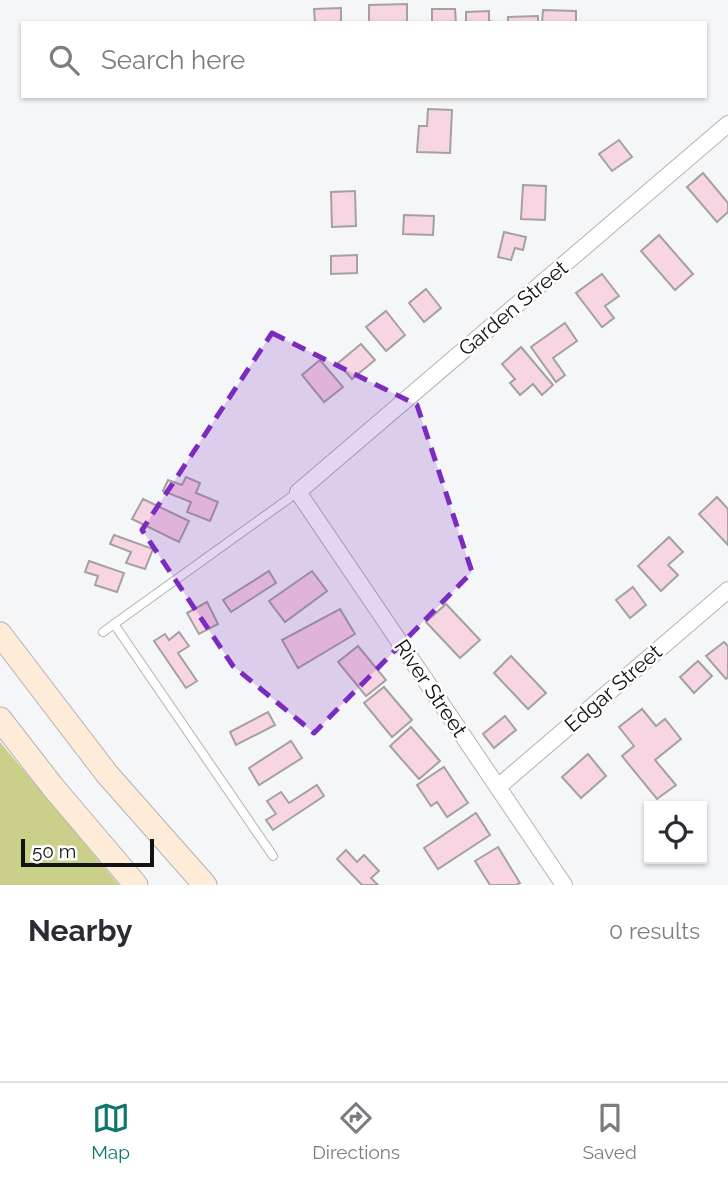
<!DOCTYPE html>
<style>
body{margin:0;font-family:Raleway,sans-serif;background:#f2f2f3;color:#2b2b33}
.controls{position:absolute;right:21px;bottom:21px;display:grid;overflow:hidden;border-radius:0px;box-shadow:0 2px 5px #0004}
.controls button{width:63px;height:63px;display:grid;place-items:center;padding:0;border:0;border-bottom:2px solid #e1e1e2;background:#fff;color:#2b2b33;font:35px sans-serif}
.scale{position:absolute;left:21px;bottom:18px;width:133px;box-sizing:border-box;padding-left:7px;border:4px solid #111213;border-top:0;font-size:19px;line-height:24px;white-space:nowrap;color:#111213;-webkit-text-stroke:5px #fff;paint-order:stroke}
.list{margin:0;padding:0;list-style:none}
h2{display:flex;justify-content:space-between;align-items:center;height:91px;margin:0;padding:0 28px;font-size:30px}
h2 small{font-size:23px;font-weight:400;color:#7c7c81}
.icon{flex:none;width:38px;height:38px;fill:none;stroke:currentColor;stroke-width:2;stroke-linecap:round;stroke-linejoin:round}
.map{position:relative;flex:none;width:728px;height:885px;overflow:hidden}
.search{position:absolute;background:#fff;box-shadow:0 2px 5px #0004;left:21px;right:21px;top:21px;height:77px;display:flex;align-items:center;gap:18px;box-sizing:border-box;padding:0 24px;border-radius:0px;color:#7c7c81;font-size:26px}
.sheet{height:196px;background:#fff}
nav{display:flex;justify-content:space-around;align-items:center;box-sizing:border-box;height:98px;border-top:2px solid #e1e1e2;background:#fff;font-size:19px;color:#7c7c81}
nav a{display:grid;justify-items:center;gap:4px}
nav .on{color:#0f766e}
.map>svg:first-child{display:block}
</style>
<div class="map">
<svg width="728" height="885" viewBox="0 0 728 885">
<rect width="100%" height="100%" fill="#f4f6f8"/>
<polygon fill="#cacf89" points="0,742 119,885 0,885"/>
<g fill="#f8d5e3" stroke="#a4a1a2" stroke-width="2">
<polygon points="407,4 407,23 369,23 369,5"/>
<polygon points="341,8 341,23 315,23 314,9"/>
<polygon points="432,9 455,9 456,23 432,23"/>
<polygon points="543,10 576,11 576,23 542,23"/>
<polygon points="489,11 489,21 497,23 466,23 466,12"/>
<polygon points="538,16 538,23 508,23 508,17"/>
<polygon points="428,109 452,110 450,153 417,152 419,126 427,126"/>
<polygon points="619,140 632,157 612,171 599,154"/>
<polygon points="703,173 728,203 728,212 717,222 687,187"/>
<polygon points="523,185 546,186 545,220 521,219"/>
<polygon points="355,191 356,226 332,227 331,192"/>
<polygon points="404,215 434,216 433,235 403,234"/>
<polygon points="504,232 526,237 523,250 515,248 511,260 498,257"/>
<polygon points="659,235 693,274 675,290 641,251"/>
<polygon points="357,255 357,273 331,274 331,256"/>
<polygon points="602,274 619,296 605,306 614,318 602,327 576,293"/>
<polygon points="426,289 441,308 424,322 409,303"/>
<polygon points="386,311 405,335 386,351 366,327"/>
<polygon points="565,323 577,341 553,358 565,375 556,382 531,347"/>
<polygon points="361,344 375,360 352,379 338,363"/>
<polygon points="521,347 553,385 542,395 533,384 520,395 510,383 515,379 502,364"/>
<polygon points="320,360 343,387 324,402 302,375"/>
<polygon points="186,477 200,483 196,493 218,502 210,521 187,512 191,502 163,491 168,480 182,485"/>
<polygon points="717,497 728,509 728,545 699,514"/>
<polygon points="143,499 189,521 179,542 132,519"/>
<polygon points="114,535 153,549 145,569 126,563 131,552 110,544"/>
<polygon points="669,537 683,552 668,565 678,575 661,591 638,566"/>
<polygon points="89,561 124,573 117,592 95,585 98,576 85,572"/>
<polygon points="269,571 276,583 231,612 223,600"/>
<polygon points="312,571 327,591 285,622 269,601"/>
<polygon points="633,587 646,605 630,618 616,600"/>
<polygon points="207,602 218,624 199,634 187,613"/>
<polygon points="446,604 480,640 460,658 426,622"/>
<polygon points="340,609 355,634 298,668 282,640"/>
<polygon points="179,632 189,646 178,653 197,681 186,688 154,641 165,634 169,640"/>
<polygon points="724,642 728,646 728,677 726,679 706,656"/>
<polygon points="358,646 386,680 366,696 338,662"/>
<polygon points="511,656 546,693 528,709 494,673"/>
<polygon points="698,661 712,676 694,693 680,677"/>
<polygon points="384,687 412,720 392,737 364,703"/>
<polygon points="642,709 656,726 665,719 681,739 655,760 676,785 657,799 622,756 634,746 619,727"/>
<polygon points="268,712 275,725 236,745 230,732"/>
<polygon points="505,716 516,730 494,748 483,734"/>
<polygon points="411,727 440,761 419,779 390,746"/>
<polygon points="291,741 302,758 259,785 249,768"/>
<polygon points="588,754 606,776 581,798 562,777"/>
<polygon points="444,767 468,803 447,817 437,802 431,806 417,785"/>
<polygon points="317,785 324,796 273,830 266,820 276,814 267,801 281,792 289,803"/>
<polygon points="476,813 490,835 438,869 424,848"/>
<polygon points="498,847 520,883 516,885 490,885 475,861"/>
<polygon points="346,850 357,862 364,855 379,871 371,878 378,885 362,885 337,859"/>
</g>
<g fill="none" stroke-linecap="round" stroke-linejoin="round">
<defs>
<g id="lane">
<polyline points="114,624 273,856"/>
<polyline points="103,632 298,492"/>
</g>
<g id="street">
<polyline points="498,787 728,590"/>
<polyline points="564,885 298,492 728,124"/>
</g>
<g id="secondary">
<polyline points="0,634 107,774 205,885"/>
<polyline points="0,719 52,786 136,885"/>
</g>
</defs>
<use href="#lane" stroke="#b1b3b6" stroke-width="10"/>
<use href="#street" stroke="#b1b3b6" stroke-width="18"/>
<use href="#secondary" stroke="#b1b3b6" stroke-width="25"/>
<use href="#lane" stroke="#fff" stroke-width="8"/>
<use href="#street" stroke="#fff" stroke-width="16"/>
<use href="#secondary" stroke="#feecd8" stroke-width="23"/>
</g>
<path fill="#7b2cbf" fill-opacity="0.2" stroke="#7b2cbf" stroke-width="5" stroke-dasharray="14 9" stroke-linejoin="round" d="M272 333 417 405 472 572 314 733 233 666 142 530Z"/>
<g text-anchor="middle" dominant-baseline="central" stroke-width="5" stroke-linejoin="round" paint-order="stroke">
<g font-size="21" fill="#111213" stroke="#fff">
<text transform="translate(513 308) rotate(-40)">Garden Street</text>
<text transform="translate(431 688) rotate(56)">River Street</text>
<text transform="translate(613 688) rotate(-41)">Edgar Street</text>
</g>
</g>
</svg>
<div class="controls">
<button><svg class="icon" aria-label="locate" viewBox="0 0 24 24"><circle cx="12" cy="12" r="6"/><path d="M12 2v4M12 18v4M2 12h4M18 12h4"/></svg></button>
</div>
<div class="scale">50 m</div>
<div class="search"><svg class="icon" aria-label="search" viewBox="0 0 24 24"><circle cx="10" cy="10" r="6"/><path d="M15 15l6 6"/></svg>Search here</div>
</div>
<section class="sheet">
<h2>Nearby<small>0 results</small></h2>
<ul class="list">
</ul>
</section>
<nav>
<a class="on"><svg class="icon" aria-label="map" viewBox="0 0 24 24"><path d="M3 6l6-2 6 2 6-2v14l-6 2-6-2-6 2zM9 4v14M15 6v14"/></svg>Map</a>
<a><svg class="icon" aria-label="directions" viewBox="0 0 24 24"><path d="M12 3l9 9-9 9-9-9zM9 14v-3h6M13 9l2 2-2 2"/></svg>Directions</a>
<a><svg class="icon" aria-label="saved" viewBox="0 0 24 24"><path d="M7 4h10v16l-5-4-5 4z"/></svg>Saved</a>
</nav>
